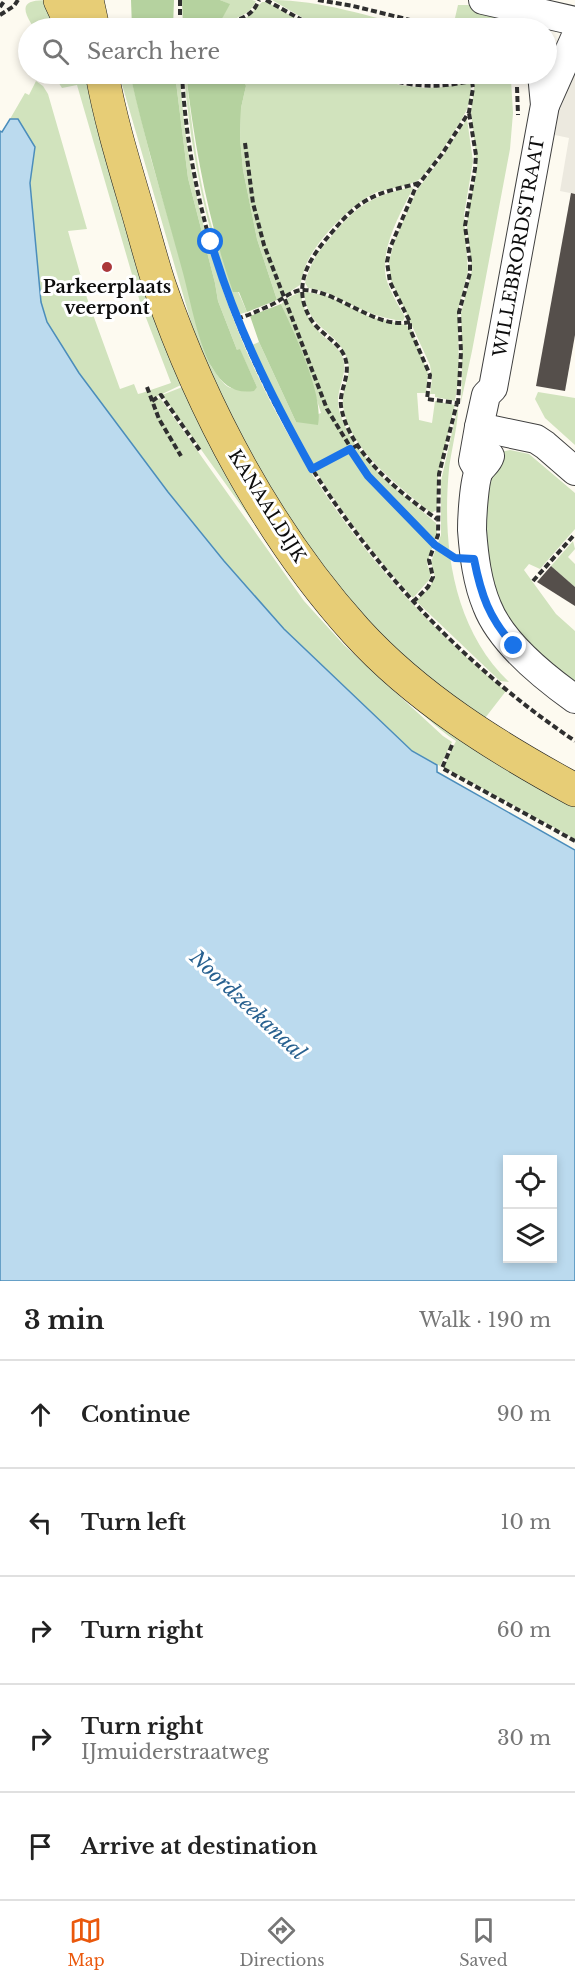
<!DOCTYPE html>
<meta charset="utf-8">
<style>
body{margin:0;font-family:"Libre Baskerville",serif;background:#f6f6f6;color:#222}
.controls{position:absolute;right:18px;bottom:18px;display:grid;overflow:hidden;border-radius:0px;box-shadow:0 3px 9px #0003}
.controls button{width:54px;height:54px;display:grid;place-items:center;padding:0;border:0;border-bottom:2px solid #e0e0e0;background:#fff;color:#222;font:30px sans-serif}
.stop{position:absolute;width:18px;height:18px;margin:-14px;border:4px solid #1a73e8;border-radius:50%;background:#fff}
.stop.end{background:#1a73e8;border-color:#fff;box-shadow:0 2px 6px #0008}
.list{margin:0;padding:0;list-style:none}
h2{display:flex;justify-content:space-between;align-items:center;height:78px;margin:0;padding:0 24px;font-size:26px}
h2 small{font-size:20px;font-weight:400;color:#767676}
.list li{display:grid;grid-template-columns:39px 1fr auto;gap:18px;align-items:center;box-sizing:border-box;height:108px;padding:0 24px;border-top:2px solid #e0e0e0}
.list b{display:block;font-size:22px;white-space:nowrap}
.list p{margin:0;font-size:20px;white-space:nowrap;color:#767676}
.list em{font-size:20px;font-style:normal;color:#767676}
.icon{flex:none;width:33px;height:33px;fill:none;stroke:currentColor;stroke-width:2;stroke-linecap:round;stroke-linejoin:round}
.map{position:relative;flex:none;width:575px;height:1281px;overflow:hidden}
.search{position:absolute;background:#fff;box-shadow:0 3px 9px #0003;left:18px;right:18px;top:18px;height:66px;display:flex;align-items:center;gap:15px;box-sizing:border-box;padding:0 21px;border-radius:33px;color:#767676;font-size:22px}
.sheet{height:618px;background:#fff}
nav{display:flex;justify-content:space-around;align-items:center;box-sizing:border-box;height:84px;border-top:2px solid #e0e0e0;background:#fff;font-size:16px;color:#767676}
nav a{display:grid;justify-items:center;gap:3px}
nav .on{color:#ea580c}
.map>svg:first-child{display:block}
</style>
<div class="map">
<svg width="575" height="1281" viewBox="0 0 575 1281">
<rect width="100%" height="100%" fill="#fdfaf0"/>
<g fill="#d1e3bd">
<path d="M56 0 67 28H34C15 0 30 0 56 0Z"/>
<path d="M220 0H252L256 1C248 19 232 16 221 28H217L229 4Z"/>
<path d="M272 0C321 0 370 17 417 28H320Z"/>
<polygon points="262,2 267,2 312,28 227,28 244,20"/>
<path d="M458 5H476L499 18C490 32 468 21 455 18Z"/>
<polygon points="53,74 85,74 89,83 183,384 156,397 158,399 160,398 304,601 344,645 443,736 452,742 440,766 412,751 284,629 224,561 168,492 79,373 47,322 41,302 30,183 35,147 18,119 10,119 25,93 29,95 36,81 43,86 48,94 87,229 68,231 87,298 120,389 134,384 138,394 142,393 171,383 140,302 77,85 62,88"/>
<path d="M119 74H130L151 159 211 366C228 391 228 391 257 387L240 350H237L218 301 215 283 188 178 175 74H180C193 314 320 541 506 691L482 722 456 704 365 622 267 489 200 353Z"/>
<path d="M184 74H186C192 127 198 182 214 234 223 261 236 286 247 312L237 315C208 237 191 156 184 74Z"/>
<path d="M242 74H366L400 85 425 88 444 87 471 82C471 91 470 100 467 109 462 121 427 176 417 181 406 187 390 188 377 192 354 202 324 233 311 255 305 264 303 275 300 285L277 300 257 239 243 170 240 138 241 108 246 86Z"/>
<path d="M378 74H469L470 78C435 85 412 86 378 74Z"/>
<polygon points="501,74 510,74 511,80 513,113 510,149 472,351 461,402 462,377 461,313 472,270 467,226 468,212 477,168 471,112 475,81"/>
<polygon points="467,119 473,161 464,215 468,271 458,311 459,376 455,401 435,397 435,394 430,394 432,379 430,365 391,280 389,262 394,242 417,190 441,159"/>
<path d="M411 187 413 188C400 214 380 248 386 278 390 292 398 304 405 317L403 321C384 319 365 312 348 303 334 296 324 290 308 288L305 283C310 264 317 253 330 238 357 205 370 197 411 187Z"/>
<path d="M300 292C304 310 309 323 323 336 330 342 338 347 342 356 349 371 338 386 338 401 338 416 348 432 355 444L313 466 289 426 250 346 259 342 296 422 321 413 305 364 281 304 288 298Z"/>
<path d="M307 292 328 296 370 317 406 325 411 329 428 373 426 393H417L419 420 432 423 435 401 455 405 438 476 437 510 431 513C400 487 347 448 343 405 341 388 354 373 346 356 335 329 308 330 304 293Z"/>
<path d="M185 386 307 585 575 801V839L443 767 456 741C436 728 420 711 402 695 371 667 341 638 313 606L162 395Z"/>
<polygon points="538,392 575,398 575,445 545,418 535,399"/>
<path d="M458 406C459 420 451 452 449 469 442 543 452 627 509 682L500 681 416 601 428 589 435 578 431 562 441 535V481Z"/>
<path d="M355 448H358L384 479 436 523 437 533 427 564 431 574 429 580 413 598C377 559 344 515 315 470Z"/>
<polygon points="510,450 529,454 575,493 575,529 540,569 529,564 524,570 556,614 575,631 575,686 521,637 493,593 482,515 496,453"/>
<polygon points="573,541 575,549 568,557 575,564 575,587 551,566"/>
</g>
<g fill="#b5d29f">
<polygon points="131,0 174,0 173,28 132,28"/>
<polygon points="182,0 220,0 230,4 217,28 183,28"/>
<path d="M130 74H175L188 178 215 283 218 301 237 350 240 349 257 387 254 391C234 394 223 385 213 369 199 348 190 299 183 273 165 207 145 141 130 74Z"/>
<path d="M186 74H242L246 86 241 108 240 138 243 170 257 239 277 300 247 312 239 292H233C208 221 195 148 186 74Z"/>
<path d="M281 304C294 333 324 394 318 425L296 422 259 342 250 316Z"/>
</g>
<polygon fill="#ece9df" points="575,68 575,194 560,191 569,138 555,135 561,92"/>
<path fill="#bbdaee" stroke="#4b8dbb" stroke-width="1.5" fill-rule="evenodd" d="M10 119H18L35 147 30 183 41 302 47 322 79 373 168 492 224 561 284 629 412 751 437 765V772L575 850V1281H0V131L2 132ZM508 1160H552V1258H508Z"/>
<g fill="#554f4b">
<polygon points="571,193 575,194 575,335 565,391 536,386"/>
<polygon points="551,566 575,587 575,606 537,582"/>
</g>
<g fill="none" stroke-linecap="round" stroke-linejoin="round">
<defs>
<g id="minor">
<polyline points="483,0 575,21"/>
<polyline points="546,103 575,38"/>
<polyline points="479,427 536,439 545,445 575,471"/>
<path d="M490 456C488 463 483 465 479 471 474 481 472 518 472 530 474 556 477 582 487 606 501 642 544 677 575 699"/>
<polyline points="479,471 473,461 479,427 486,395 493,388 545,105 542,74"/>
</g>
<g id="major">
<polyline points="60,0 73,28"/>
<polyline points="87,0 93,28"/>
<path d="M102 74C110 118 123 161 136 205 144 232 151 260 160 287 202 409 269 535 356 631 417 698 496 747 575 790"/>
</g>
</defs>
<use href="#minor" stroke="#404040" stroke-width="30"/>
<use href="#major" stroke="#1e1e1e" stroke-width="34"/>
<g stroke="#2f2f2f" stroke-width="4" stroke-dasharray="6 3" stroke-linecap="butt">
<polyline points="180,0 180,28"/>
<polyline points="266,0 316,28"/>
<polyline points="318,0 353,6 443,28"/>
<polyline points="0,7 5,0"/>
<polyline points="0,15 14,6 18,0"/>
<path d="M224 28C237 17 251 20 259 0"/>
<path d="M182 74C196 339 356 594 575 741"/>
<path d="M372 74C417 91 452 88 497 74"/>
<polyline points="517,87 518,115"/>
<polyline points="245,143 253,203 264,245 327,409 368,476 435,545 451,556"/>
<path d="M419 183C402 188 382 191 367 200 353 208 343 219 333 231 312 255 291 283 309 316 318 334 342 342 346 361 350 377 339 391 341 406 348 452 401 494 437 519"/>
<path d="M237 319C249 315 260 310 271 305 282 300 293 289 305 290 338 291 377 330 410 322"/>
<polyline points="147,387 159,419 181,456"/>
<polyline points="152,401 161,395 201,452"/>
<polyline points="458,404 461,352 459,312 470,273 470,261 465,226 475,169 476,155 469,113"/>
<polyline points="312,469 358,445"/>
<polyline points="533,581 575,534"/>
<polyline points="413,602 428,587 433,577 429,560 438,535 439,474 457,403 427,399 430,375 410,329 410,322 390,282 387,262 390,248 415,189 442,154 469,112 473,88 471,74"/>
<polyline points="452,745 442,768 575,841"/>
</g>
<use href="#minor" stroke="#fff" stroke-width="28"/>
<use href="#major" stroke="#e7cd76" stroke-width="33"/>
</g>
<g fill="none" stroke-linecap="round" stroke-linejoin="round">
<path stroke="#1a73e8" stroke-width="8" d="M211 242C235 324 270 394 312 469L350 449 368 476 435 545 455 558 474 559C481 595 489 618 514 646"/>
</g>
<circle fill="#ab383c" stroke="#fff" stroke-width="2" cx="107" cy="267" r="6"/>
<g text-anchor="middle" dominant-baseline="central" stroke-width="6" stroke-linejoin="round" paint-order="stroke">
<g font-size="18" fill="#0d0d0d" stroke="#fff">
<text transform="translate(519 247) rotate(-80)">WILLEBRORDSTRAAT</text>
<text transform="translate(267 506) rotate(58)">KANAALDIJK</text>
</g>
<g font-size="18" font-weight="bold" fill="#0d0d0d" stroke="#fff">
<text x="107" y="287">Parkeerplaats<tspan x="107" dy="21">veerpont</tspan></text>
</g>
<g font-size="20" font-style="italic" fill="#27608f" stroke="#fff">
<text transform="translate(248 1005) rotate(43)">Noordzeekanaal</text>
</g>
</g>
</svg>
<div class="controls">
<button><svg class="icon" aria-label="locate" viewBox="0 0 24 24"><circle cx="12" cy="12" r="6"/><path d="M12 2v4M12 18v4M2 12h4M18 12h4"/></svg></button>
<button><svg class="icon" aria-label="layers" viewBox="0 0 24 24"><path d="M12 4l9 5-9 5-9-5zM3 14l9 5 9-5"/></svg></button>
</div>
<div class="stop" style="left:211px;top:242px"></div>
<div class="stop end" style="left:514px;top:646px"></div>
<div class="search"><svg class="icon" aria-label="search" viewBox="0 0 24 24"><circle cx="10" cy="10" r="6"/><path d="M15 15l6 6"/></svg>Search here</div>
</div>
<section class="sheet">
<h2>3 min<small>Walk · 190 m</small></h2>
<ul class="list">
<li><svg class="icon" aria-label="ahead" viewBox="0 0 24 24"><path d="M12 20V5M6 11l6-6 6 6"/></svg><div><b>Continue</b></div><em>90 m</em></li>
<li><svg class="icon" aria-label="left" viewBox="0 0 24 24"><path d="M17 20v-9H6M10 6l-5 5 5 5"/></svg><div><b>Turn left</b></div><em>10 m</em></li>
<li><svg class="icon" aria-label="right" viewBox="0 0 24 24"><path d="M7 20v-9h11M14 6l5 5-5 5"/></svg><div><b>Turn right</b></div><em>60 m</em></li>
<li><svg class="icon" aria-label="right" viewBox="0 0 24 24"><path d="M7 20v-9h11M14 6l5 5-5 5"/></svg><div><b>Turn right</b><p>IJmuiderstraatweg</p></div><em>30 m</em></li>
<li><svg class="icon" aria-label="arrive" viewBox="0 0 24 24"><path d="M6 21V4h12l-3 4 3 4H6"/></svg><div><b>Arrive at destination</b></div></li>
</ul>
</section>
<nav>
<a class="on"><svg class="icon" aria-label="map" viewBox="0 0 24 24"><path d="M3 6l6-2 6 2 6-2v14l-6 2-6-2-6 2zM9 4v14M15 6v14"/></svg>Map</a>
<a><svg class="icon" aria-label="directions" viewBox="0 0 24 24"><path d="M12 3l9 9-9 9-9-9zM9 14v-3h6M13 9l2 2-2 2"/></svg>Directions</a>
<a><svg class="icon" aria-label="saved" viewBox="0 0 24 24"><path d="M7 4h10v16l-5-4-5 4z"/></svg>Saved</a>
</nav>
